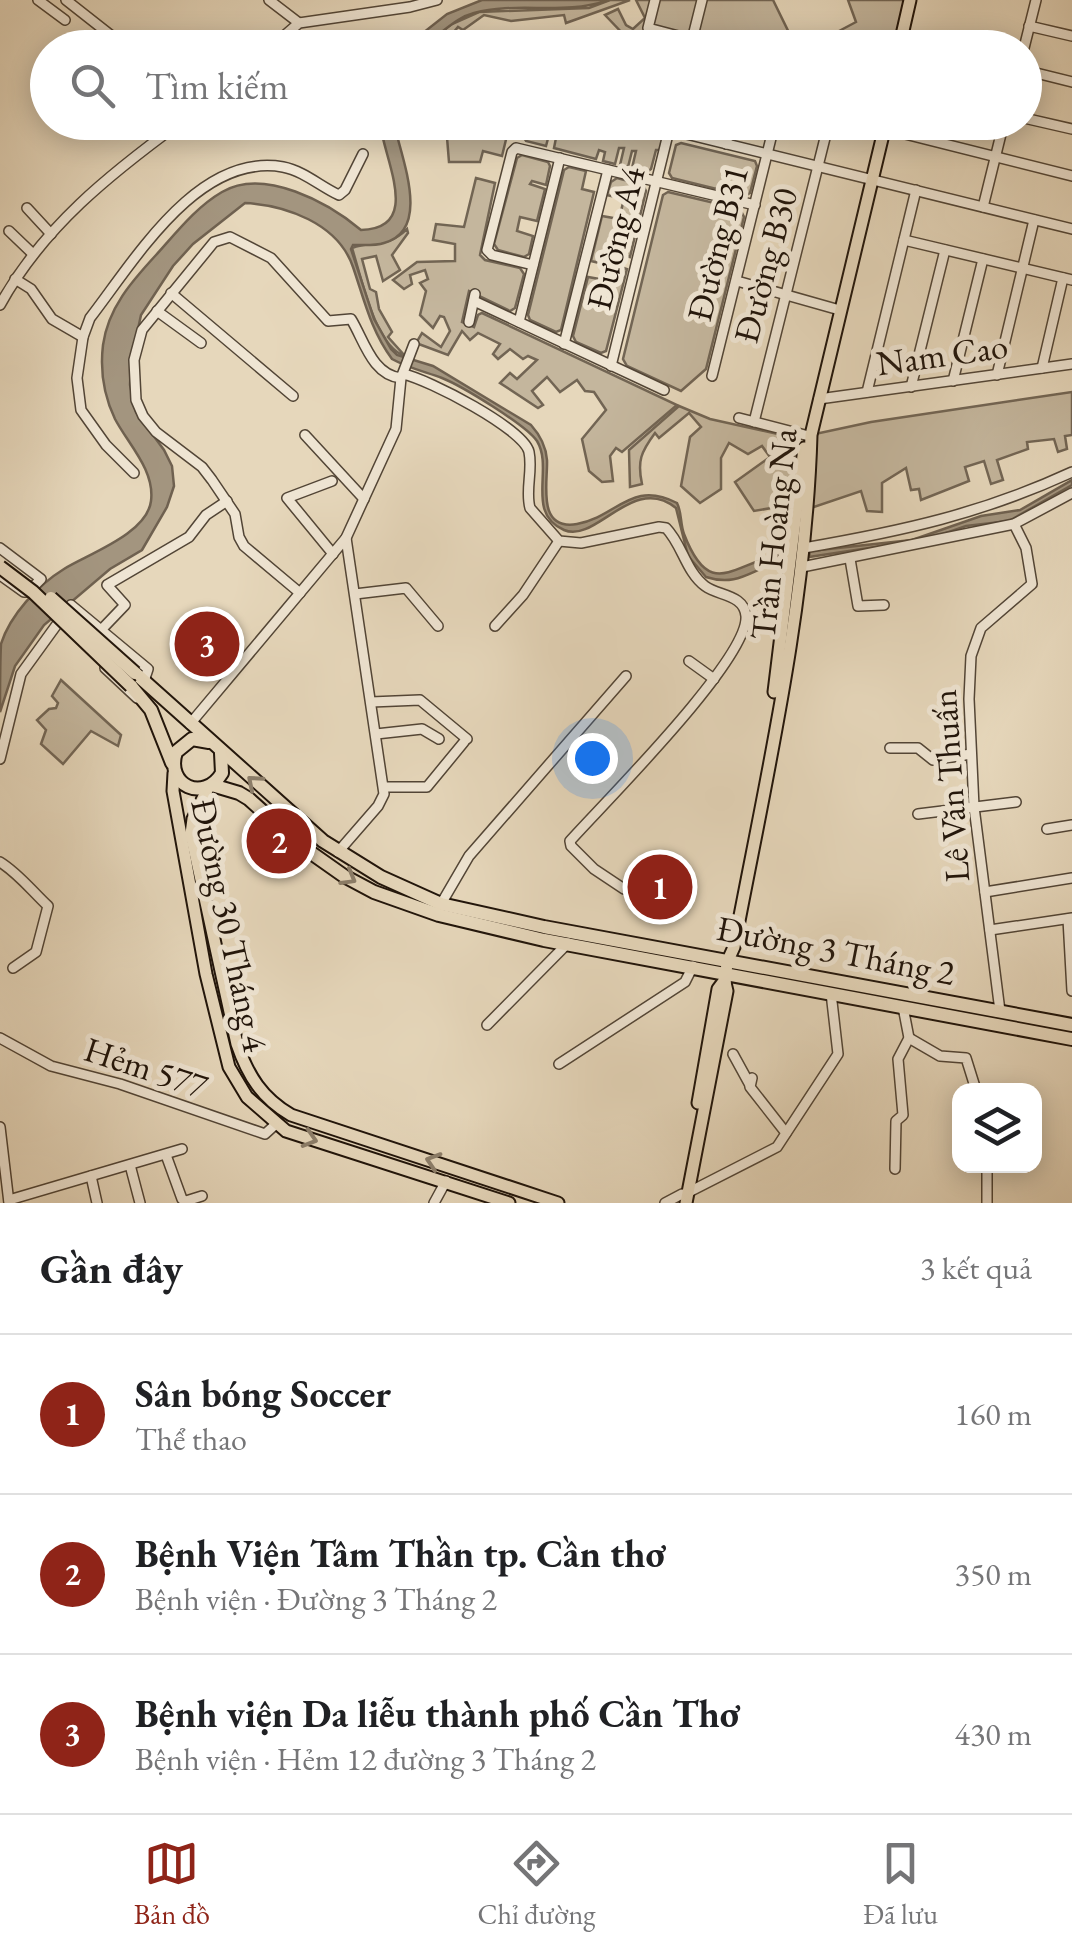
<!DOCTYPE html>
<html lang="vi">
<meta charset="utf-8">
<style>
body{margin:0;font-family:"EB Garamond",serif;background:#f2f2f2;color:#202124}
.controls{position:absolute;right:30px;bottom:30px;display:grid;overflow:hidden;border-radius:20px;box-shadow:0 5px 25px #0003}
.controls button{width:90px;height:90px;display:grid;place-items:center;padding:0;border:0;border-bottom:2px solid #e0e0e0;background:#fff;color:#202124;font:50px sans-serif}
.you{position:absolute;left:592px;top:758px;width:35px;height:35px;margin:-25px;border:8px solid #fff;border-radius:50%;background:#1a73e8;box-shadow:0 0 0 15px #1a73e833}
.badge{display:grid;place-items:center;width:65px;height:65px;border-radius:50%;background:#8f2418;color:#fff;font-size:32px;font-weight:700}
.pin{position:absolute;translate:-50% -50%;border:5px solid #fff;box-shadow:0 2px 10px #0006}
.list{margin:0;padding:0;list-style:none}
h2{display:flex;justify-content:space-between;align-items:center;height:130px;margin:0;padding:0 40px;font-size:42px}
h2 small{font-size:32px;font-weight:400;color:#757577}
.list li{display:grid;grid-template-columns:65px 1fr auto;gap:30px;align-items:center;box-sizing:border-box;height:160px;padding:0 40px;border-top:2px solid #e0e0e0}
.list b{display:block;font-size:38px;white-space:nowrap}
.list p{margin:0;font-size:32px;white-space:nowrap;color:#757577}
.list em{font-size:32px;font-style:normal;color:#757577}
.icon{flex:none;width:55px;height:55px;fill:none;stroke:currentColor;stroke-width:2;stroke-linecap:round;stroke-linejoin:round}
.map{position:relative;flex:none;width:1072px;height:1203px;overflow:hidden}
.search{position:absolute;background:#fff;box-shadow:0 5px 25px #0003;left:30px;right:30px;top:30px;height:110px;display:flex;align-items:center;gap:25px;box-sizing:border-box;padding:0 35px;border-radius:55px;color:#757577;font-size:38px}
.sheet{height:610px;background:#fff}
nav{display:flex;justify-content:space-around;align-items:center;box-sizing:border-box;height:140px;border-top:2px solid #e0e0e0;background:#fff;font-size:28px;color:#757577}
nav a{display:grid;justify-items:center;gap:5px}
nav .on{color:#8f2418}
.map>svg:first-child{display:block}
</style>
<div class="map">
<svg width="1072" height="1203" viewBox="0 0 1072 1203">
<rect width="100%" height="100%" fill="#e6d7bb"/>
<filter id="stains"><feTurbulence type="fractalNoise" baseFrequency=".002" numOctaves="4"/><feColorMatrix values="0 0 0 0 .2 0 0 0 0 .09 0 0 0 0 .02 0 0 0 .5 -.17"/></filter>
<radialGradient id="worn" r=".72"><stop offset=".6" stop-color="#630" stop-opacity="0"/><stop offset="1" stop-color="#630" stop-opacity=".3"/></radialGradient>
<g fill="#c4b69d" stroke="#726554" stroke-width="2.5">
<polygon points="610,0 630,0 566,23 564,15 511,21 484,15 463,30 458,27 449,38 453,47 421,47 452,24 479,12 589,8"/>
<polygon points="636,0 652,0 645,30 688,42 687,47 614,47 625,36 605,15 618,9 626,25 633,29 645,18"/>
<polygon points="658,0 700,0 690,36 651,27"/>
<polygon points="705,0 773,0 796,47 740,47 696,37"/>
<polygon points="848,0 910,0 896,47 807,48 856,22"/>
<polygon points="431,123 510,123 502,156 483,151 480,162 449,162 446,125"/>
<polygon points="527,123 668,123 661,150 656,150 651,169 647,172 632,168 636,151 632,151 628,167 620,165 624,148 619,148 615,164 603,161 605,152 599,150 596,159 554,148 557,133 550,131 546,146 526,141 523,136"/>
<polygon points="681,143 755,161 757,166 750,193 745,196 672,178 669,173 676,145"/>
<polygon points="522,155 548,162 550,166 546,185 532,181 530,184 545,189 537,221 520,217 517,231 533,236 529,254 524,257 498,250 494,244 517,158"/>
<polygon points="569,167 586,171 582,189 594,192 561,330 556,332 530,320 528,315 564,170"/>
<polygon points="476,178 495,183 480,255 485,260 520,268 524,274 515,308 510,311 469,291 462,322 474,327 478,315 482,313 677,405 622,452 616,448 610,456 613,481 602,482 589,471 582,439 606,410 594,392 585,391 577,380 560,392 547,377 532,391 543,405 538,408 500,383 510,373 517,379 537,360 528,356 523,359 510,349 498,359 493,354 500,344 478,333 470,340 462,331 448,355 416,343 422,333 441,347 450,331 444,317 440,316 433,328 420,315 426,291 420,283 428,279 425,270 410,275 412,284 404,289 393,280 417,262 455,261 455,244 433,240 436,224 464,227"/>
<polygon points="617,178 643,185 646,191 639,220 622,217 621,220 638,225 637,229 620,225 619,232 635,236 630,257 613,254 611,264 627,269 606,351 601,353 576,342 573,336 588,277 605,280 608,265 591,261 602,216 619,219 624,199 607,195 611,182"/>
<polygon points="668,192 740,209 744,217 706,369 681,391 627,366 623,359 663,195"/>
<path d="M407 229 408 233 392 255 400 270 383 281 376 256 362 259 370 289 376 292 379 309 392 332 388 337 405 356C375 347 361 276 352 248 373 240 386 249 407 229Z"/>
<polygon points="1072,392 1072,435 1065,436 1067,449 1058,452 1054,439 1027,442 1028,449 997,460 1003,480 991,484 984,461 965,467 969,481 921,500 919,489 911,490 906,468 882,483 882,512 867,511 861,491 811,508 815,434 871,422"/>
<path d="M679 406 710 419 796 438 789 505 754 511 735 482 770 457 762 446 748 454 729 443 721 458V489L700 503 681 486 690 437 701 427 689 413 659 438 655 433C641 452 637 461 642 484L630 487 629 450Z"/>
<polygon points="61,680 121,735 118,746 91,731 63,764 41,744 46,730 37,720 49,709 56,708 58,703 52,696"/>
</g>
<g fill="#a3957f" stroke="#6f6150" stroke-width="2.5">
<path d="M482 0H609C564 16 518 1 474 13 447 20 434 48 405 47L447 14Z"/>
<path d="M380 123H394C400 155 433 230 384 243 375 246 363 245 353 245L351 249 374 319 391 349 397 355 433 366 531 425C540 435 546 446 547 460 548 482 536 531 577 524 617 517 631 479 677 503 682 513 680 523 684 534 711 604 734 561 785 554L784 561C753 567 740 588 706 577L688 556 676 508C633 473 596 544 564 530 525 513 554 469 537 441 526 425 462 386 442 378 426 372 408 368 392 359 371 331 364 299 353 267 338 223 285 205 245 203L193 244 173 266 141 315 131 362 130 385 136 412 164 450 172 466 174 486 167 507 142 550 110 569 44 625 15 666 0 712C0 691 0 663 1 644 10 615 38 585 64 569 88 554 147 534 151 501 155 470 128 444 115 419 104 396 100 370 103 345 108 308 132 281 156 255 176 233 196 207 222 192 264 167 329 203 361 230 423 229 384 160 380 123Z"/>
<polygon points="1072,480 1072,485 1009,521 966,526 929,539 809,557 810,551 912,540 981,516 1020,510"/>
</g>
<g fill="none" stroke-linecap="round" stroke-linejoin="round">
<defs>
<g id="minor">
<polyline points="38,0 65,20"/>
<polyline points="66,0 127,48"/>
<polyline points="269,0 299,23"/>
<polyline points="655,0 648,28 724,48"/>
<polyline points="1029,26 1072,36"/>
<polyline points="907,41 934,48"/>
<polyline points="270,48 299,23 410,7 437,0"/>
<polyline points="690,48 702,0"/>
<polyline points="1024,48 1036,0"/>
<polyline points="1024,70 1072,82"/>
<polyline points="1024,118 1072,129"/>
<polyline points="885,129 1072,176"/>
<polyline points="670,130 1072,229"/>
<polyline points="726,144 732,122"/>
<polyline points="983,207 1004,122"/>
<polyline points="27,208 51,234"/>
<polyline points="9,231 33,254"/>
<polyline points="904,240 1072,280"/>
<polyline points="533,265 492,255 487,250 512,152 516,148 755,205"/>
<polyline points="15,279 31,289 52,319 83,337"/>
<polyline points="737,281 836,309"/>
<polyline points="171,293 293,396"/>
<polyline points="474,301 664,390"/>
<path d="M0 305C43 227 110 174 181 122"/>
<polyline points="157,311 201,343"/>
<polyline points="469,322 475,294"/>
<polyline points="519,322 560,158"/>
<polyline points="564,344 608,170"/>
<polyline points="611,366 671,122"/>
<polyline points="1042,368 1063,278"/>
<path d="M403 374C428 379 524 429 529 452 533 471 525 490 530 508L559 541 581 543 659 527 666 528C682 544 686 572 705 586 718 596 744 594 746 616 749 659 603 804 570 841L571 846 594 869 624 889"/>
<polyline points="997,375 1034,220"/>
<polyline points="712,376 775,122"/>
<polyline points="953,381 983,259"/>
<polyline points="911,387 945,250"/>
<polyline points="867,392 916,190"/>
<polyline points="819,399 1072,364"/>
<polyline points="739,418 805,435"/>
<polyline points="754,422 829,122"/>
<polyline points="305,435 364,499"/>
<path d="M134 473 106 445 81 410 77 378 83 337 90 318C135 260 198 152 283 167 304 171 321 187 339 195L345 190 363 154"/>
<polyline points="332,481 287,498 333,554"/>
<polyline points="0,548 41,579 28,592 24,592 0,575"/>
<path d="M804 548C902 531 981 514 1072 472"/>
<polyline points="850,559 858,606 884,605"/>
<polyline points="802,567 1014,524 1072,493"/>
<path d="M300 593 244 546 239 537 235 514 212 480 202 467 156 432 143 416 136 400 134 360 142 330 214 242 230 237 271 258 328 321 351 319C364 340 372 375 401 378"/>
<polyline points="355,594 406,588 438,626"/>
<polyline points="495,626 523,595 559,541"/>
<polyline points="102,629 125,605 107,585 189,537 206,515 227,501"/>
<polyline points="689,661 714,679"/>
<polyline points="105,668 137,698"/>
<polyline points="371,702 420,700 467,739"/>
<polyline points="190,724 346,538 396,429 401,378 414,344"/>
<polyline points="376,734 422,729 439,739"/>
<polyline points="890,748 918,748 933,760 971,754"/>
<polyline points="0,759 21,674 71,605 148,669 144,681"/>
<polyline points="384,787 427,787 464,742"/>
<polyline points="918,814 1016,802"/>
<polyline points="1047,829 1072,825"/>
<polyline points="338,852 378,806 384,794 346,538"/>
<path d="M0 862C18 873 32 891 48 906L36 952 13 968"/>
<polyline points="985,892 1072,878"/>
<polyline points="441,904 469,856 626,676"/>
<polyline points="1068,919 1072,991"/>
<polyline points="990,930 1072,918"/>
<polyline points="1000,1011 974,807 969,699 971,656 981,628 1032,584 1026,548 1014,524"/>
<polyline points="487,1025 568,943"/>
<polyline points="0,1038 51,1066 120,1084 265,1134 276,1124"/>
<polyline points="909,1038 940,1056 966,1058 976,1090"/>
<polyline points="733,1054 750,1085"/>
<polyline points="559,1064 685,982 693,966"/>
<polyline points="752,1078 750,1087 786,1133"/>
<polyline points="0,1127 9,1203"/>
<polyline points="166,1155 182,1199 186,1201 202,1196"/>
<polyline points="130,1165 140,1203"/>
<polyline points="987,1166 987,1203"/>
<polyline points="895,1169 896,1121 903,1115 898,1059 909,1038 903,1007"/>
<polyline points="91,1176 97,1203"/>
<polyline points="689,1192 777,1147 838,1054 831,993"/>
<polyline points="9,1200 182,1149"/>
<polyline points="434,1203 446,1181"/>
<polyline points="665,1203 682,1194"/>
</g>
<g id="major">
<polyline points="899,48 910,0"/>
<polyline points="774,692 804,448"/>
<polyline points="174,773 173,791 206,974 229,1067 247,1097 286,1131 509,1203"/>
<path d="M208 788 193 819 191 834 237 1044C248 1076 262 1098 291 1115L558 1203"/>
<polyline points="698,1103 718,989 724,981"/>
<path d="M686 1203 727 991C722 976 727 961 734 947 766 778 806 608 811 435L886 122"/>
</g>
<g id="highway">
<polyline points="135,673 323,841 381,877 441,904 544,927 1072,1025"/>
<polyline points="131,686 151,710 172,763"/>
<path d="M209 742 192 739 176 752C165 786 204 803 222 773L221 753"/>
<polyline points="212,785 239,793 249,799 300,845 344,876 374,892 439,915 544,940 1072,1039"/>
</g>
</defs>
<use href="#minor" stroke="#524536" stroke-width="12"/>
<use href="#major" stroke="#20140a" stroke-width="15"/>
<use href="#highway" stroke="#20140a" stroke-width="16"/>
<use href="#minor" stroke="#efe5d3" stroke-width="9"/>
<use href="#major" stroke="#e6d7bb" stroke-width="11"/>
<use href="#highway" stroke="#e6d7bb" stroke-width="12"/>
<defs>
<g id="highway-bridge">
<polyline points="0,567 33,592 131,686"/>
<polyline points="51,598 135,673"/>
</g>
</defs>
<use href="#highway-bridge" stroke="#20140a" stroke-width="16" stroke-linecap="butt"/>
<use href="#highway-bridge" stroke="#e6d7bb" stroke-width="12"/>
</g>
<defs><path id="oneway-chevron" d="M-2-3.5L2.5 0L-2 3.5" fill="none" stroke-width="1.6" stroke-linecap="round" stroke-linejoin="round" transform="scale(2.5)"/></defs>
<g stroke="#8d7f6b">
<use href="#oneway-chevron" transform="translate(254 782) rotate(-139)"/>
<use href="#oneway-chevron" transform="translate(349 878) rotate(30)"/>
<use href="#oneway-chevron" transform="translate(310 1139) rotate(17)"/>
<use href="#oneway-chevron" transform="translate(433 1161) rotate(-162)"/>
</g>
<g text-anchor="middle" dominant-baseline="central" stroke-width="10" stroke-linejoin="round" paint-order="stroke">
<g font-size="35" fill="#20140a" stroke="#efe5d3">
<text transform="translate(615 238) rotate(-76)">Đường A4</text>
<text transform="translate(717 243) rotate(-76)">Đường B31</text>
<text transform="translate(765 265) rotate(-75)">Đường B30</text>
<text transform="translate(942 354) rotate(-8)">Nam Cao</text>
<text transform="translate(773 534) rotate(-84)">Trần Hoàng Na</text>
<text transform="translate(950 786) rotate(-94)">Lê Văn Thuấn</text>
<text transform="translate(230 925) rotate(78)">Đường 30 Tháng 4</text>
<text transform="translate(836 950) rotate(11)">Đường 3 Tháng 2</text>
<text transform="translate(146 1067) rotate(18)">Hẻm 577</text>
</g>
</g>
<rect width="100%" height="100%" filter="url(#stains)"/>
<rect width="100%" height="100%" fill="url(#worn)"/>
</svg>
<div class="controls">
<button><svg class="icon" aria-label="layers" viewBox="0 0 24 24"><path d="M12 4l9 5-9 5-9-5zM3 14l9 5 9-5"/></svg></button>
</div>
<div class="you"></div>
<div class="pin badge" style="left:660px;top:887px">1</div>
<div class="pin badge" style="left:279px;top:841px">2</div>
<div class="pin badge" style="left:207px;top:644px">3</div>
<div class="search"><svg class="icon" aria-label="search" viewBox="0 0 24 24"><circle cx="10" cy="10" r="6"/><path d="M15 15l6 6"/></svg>Tìm kiếm</div>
</div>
<section class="sheet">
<h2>Gần đây<small>3 kết quả</small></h2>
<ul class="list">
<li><span class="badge">1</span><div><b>Sân bóng Soccer</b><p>Thể thao</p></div><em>160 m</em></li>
<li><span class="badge">2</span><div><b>Bệnh Viện Tâm Thần tp. Cần thơ</b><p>Bệnh viện · Đường 3 Tháng 2</p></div><em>350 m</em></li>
<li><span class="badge">3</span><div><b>Bệnh viện Da liễu thành phố Cần Thơ</b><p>Bệnh viện · Hẻm 12 đường 3 Tháng 2</p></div><em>430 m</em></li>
</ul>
</section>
<nav>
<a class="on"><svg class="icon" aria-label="map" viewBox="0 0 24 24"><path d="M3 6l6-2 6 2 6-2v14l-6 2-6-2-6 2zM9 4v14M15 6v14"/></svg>Bản đồ</a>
<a><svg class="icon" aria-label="directions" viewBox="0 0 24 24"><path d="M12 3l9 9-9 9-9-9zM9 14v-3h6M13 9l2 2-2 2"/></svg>Chỉ đường</a>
<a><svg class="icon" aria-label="saved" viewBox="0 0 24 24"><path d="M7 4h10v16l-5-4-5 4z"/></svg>Đã lưu</a>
</nav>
